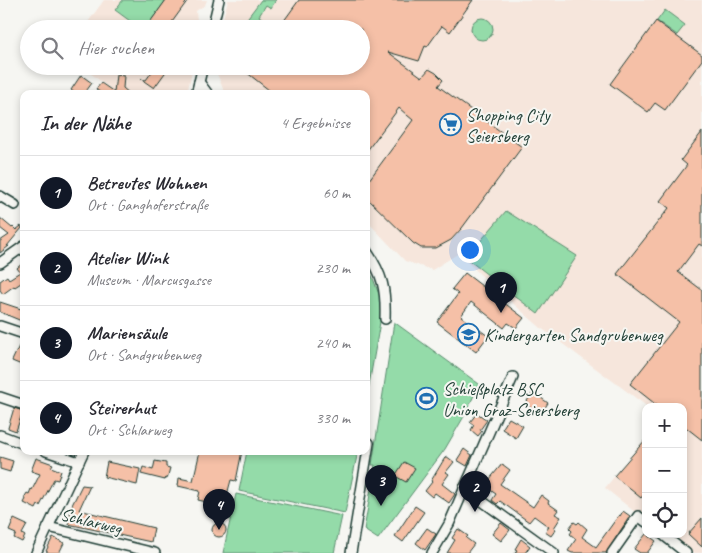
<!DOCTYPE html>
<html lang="de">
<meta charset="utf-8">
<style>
body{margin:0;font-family:Caveat,sans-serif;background:#f2f2f3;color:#2b2b33}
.controls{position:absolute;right:15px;bottom:15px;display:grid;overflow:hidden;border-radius:10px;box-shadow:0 2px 8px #0003}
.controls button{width:45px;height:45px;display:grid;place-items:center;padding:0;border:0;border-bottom:1px solid #e1e1e2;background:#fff;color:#2b2b33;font:25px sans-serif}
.you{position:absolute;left:469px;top:249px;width:18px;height:18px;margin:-12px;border:4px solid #fff;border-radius:50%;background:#1a73e8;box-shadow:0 0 0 8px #1a73e833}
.badge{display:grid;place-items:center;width:32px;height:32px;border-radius:50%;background:#111827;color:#fff;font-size:16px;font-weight:700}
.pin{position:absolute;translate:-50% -41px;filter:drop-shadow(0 1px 2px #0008)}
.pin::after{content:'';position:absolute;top:26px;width:18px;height:15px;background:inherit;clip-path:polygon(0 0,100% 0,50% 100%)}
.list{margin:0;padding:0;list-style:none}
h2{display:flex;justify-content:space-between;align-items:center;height:65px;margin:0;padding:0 20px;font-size:21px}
h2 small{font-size:16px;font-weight:400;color:#7c7c81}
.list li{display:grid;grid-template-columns:32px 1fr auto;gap:15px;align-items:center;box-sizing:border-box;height:75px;padding:0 20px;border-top:1px solid #e1e1e2}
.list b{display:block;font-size:19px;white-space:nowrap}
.list p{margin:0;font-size:16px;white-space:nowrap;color:#7c7c81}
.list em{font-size:16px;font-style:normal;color:#7c7c81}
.icon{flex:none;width:28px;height:28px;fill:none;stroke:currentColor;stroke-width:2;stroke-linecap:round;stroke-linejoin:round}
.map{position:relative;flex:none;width:702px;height:553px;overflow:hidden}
.search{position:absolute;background:#fff;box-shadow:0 2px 8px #0003;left:20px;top:20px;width:350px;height:55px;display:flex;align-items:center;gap:12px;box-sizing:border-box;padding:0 18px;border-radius:28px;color:#7c7c81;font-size:19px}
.panel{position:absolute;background:#fff;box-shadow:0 2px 8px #0003;left:20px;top:90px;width:350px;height:365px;border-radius:10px}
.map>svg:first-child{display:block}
</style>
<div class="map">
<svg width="702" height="553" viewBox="0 0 702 553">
<rect width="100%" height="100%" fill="#f6f6f2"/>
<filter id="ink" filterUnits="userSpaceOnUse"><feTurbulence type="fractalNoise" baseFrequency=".02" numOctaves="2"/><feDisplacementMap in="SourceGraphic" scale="10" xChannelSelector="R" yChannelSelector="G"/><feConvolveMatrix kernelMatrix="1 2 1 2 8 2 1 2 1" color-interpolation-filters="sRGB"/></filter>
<g filter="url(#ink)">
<g fill="#f6e6dc">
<polygon points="104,0 123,0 116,11 141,29 83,29"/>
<polygon points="166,0 207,0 205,5 196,11 198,29 145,29"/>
<polygon points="228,0 702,0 702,553 685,553 662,534 683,534 683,407 648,407 541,328 482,276 463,258 467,248 432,270 405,261 366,220 366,94 225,94 214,66 361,66 361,29 220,29"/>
<polygon points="81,66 193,66 187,94 117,94"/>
<polygon points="646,438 646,521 605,488"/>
</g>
<g fill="#94dba9" stroke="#5a8c6e">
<polygon points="123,0 166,0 145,29 141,29 115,10"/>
<polygon points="261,0 276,0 271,8 266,5 259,16 263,19 257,29 239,29"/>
<polygon points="665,10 685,25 677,35 657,21"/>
<circle cx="482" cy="29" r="11"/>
<polygon points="506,211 577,256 538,314 466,258"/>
<polygon points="366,260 383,305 366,402"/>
<polygon points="394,322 479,384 466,413 445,449 378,539 364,530 375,465 372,465"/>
<polygon points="247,451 358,451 345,513 239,491"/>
<polygon points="236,494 342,516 334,553 223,553"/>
</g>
<g fill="#f5c0a7" stroke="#1f3d34">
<polygon points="166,0 188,0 167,29 145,29"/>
<polygon points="299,0 473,0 450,32 442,26 427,47 425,46 419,61 388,52 422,77 429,69 436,73 443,80 438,86 522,147 462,228 451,240 436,248 421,248 413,243 366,197 366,184 413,120 407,115 399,108 366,152 366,94 274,94 246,72 251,66 361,66 361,29 278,29"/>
<polygon points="656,21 702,55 702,60 665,110 655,103 648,112 610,84"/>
<polygon points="156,66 170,66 154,88 141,79 146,80"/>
<polygon points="81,75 92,83 84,94 76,94 71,90"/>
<polygon points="116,75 124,76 123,88 130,94 102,94 96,89 101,83 114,92"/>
<polygon points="702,132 702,246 699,244 678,272 702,290 702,440 683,425 683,407 659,407 630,384 679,322 617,274 669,208 660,201 687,165 681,160"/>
<polygon points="0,218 12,228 13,227 16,230 21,226 22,228 7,246 9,246 0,253 0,241 9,235 0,228"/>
<polygon points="24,262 24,281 15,287 14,286 3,294 0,290 0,281 7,276 9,279 20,272 17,268"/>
<polygon points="465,273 524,318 516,328 508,323 504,328 471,302 461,316 488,336 476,352 437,322 458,294 452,289"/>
<polygon points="0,302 24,310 24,322 0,312"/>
<polygon points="19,346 24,348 24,366 12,361"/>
<polygon points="533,392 548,403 540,415 525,404"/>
<polygon points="14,408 23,411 16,431 8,428"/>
<polygon points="477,413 487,420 480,430 482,431 478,436 471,430 474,425 470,422"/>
<polygon points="509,418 523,426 516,438 502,429"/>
<polygon points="646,439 646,492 641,498 614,476"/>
<polygon points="464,449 472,455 467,466 457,460"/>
<polygon points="200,451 242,451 236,481 231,480 224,506 198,500 200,491 178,486 179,478 193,481"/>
<polygon points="446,456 454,462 446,472 449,474 442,484 455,494 449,503 435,493 432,497 425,491 432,482 431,481"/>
<polygon points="0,457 13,461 10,472 0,469"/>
<polygon points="36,458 53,464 51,467 61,471 58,480 54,479 40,506 38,505 36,509 24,503 26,499 24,498 27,493 29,494 31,489 32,490 40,474 31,471"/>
<polygon points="155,461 166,463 166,467 170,468 167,479 165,478 165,480 141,474 143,467 153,470"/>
<polygon points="107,462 140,469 137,485 104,477"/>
<polygon points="404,462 415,468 406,482 395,476"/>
<polygon points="502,464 510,470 500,484 533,507 541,495 549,501 548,503 558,510 555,514 561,517 554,528 556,529 551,536 545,532 549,527 534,516 529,522 500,501 497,504 492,500 496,494 484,486"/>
<polygon points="82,485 90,486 79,510 154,528 151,542 68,524 72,505"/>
<polygon points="415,506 424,512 403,542 395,536"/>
<polygon points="623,511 630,516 606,553 572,553 568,551 576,539 570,534 572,531 569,528 574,522 577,524 579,522 587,529 582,537 596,547 619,515 620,516"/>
<polygon points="702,518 702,547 688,534"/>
<polygon points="14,519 27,525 22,534 25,536 22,542 14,538 16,534 9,531"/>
<polygon points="501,523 510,530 501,541 492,534"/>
<circle cx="219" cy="530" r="7"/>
<polygon points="427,528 436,534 425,550 416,543"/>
<polygon points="458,529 468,536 466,538 474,544 467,553 447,553 455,540 452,538"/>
<polygon points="646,534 656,541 647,553 640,553 634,549"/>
<polygon points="53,537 64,543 59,553 49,553 46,551"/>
<polygon points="521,539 530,546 525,553 515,553 517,550 515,549"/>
</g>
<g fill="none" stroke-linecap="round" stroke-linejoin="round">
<defs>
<g id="minor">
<polyline points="212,29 219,0"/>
<polyline points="199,82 208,94"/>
<polyline points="196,94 203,66"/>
<polyline points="0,196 15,205"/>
<path d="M366 250C383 275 386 289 385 319"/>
<polyline points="0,263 24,246"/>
<polyline points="0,326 24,334"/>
<polyline points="0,397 24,405"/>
<polyline points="0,435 24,444"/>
<polyline points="46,451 79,462"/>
<polyline points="464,488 554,553"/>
<polyline points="48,527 155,553"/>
<polyline points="662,534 686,553"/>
<polyline points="36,553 84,451"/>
<polyline points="351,553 369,443"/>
<polyline points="432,553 449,524 513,377"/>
<polyline points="612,553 638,516 646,522"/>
</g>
</defs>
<use href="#minor" stroke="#1f3d34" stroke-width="12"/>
<use href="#minor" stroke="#f6f6f2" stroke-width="9"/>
</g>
</g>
<defs>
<symbol id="supermarket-ring" viewBox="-11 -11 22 22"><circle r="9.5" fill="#f6f6f2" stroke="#1f6fb2" stroke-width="1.5"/><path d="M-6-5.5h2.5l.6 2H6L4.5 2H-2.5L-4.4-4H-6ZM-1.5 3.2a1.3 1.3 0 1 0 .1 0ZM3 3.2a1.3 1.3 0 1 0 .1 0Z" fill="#1f6fb2"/></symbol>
<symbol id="school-ring" viewBox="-11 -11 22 22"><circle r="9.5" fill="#f6f6f2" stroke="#1f6fb2" stroke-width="1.5"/><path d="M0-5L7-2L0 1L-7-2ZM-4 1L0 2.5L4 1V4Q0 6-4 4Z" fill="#1f6fb2"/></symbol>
<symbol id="stadium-ring" viewBox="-11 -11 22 22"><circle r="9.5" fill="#f6f6f2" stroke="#1f6fb2" stroke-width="1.5"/><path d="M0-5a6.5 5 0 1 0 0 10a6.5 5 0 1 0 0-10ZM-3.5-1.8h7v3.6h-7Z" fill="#1f6fb2"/></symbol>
</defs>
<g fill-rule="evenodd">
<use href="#supermarket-ring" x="438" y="112" width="25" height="25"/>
<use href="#school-ring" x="456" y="322" width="25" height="25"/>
<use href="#stadium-ring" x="414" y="386" width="25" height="25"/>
</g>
<g text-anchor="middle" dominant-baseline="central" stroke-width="4" stroke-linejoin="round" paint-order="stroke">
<g font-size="18" fill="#1f3d34" stroke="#f6f6f2" text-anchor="start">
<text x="466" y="115">Shopping City<tspan x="466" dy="21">Seiersberg</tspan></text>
<text x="484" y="335">Kindergarten Sandgrubenweg</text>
<text x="443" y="389">Schießplatz BSC<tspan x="443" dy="21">Union Graz-Seiersberg</tspan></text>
</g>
<g font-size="18" fill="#1f3d34" stroke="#f6f6f2">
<text transform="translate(91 521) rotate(14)">Schlarweg</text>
</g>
</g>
</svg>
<div class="controls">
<button>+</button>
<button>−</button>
<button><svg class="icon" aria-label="locate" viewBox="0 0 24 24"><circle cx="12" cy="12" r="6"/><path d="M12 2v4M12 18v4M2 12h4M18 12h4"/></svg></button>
</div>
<div class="you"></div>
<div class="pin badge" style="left:501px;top:313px">1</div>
<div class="pin badge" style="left:475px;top:512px">2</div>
<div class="pin badge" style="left:381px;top:506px">3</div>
<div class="pin badge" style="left:219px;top:530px">4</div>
<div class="search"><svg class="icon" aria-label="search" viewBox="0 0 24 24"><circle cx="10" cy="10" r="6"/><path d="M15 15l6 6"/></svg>Hier suchen</div>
<section class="panel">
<h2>In der Nähe<small>4 Ergebnisse</small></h2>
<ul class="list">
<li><span class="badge">1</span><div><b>Betreutes Wohnen</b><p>Ort · Ganghoferstraße</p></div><em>60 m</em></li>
<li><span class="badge">2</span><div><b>Atelier Wink</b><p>Museum · Marcusgasse</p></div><em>230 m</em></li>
<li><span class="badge">3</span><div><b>Mariensäule</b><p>Ort · Sandgrubenweg</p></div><em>240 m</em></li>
<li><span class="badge">4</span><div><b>Steirerhut</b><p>Ort · Schlarweg</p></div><em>330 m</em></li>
</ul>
</section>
</div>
